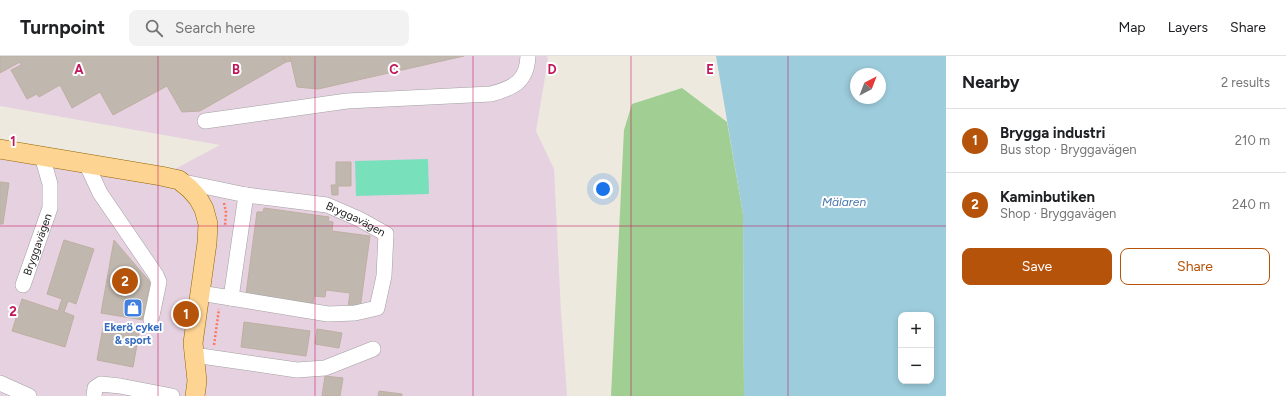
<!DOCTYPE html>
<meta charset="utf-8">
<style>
body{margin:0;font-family:Figtree,sans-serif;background:#f2f2f2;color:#202124}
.controls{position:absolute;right:12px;bottom:12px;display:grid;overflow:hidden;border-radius:8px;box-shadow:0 2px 6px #0003}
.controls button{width:36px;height:36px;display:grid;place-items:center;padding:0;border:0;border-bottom:1px solid #e0e0e0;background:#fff;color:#202124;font:20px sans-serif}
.compass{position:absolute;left:850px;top:12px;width:36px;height:36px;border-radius:50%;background:#fff;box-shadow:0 2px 6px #0003;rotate:42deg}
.you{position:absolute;left:603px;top:133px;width:14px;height:14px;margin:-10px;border:3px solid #fff;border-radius:50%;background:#1a73e8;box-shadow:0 0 0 6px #1a73e833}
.badge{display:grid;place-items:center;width:26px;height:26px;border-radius:50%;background:#b45309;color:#fff;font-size:13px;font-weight:700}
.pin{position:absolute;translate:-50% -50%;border:2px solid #fff;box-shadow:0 1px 4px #0006}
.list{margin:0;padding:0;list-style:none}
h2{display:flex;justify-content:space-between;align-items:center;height:52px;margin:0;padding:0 16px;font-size:17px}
h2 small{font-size:13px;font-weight:400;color:#757577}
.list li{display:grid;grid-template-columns:26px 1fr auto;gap:12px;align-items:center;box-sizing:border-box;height:64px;padding:0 16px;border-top:1px solid #e0e0e0}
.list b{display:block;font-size:15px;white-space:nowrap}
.list p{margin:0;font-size:13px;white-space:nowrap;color:#757577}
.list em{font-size:13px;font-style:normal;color:#757577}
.actions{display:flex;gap:8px;padding:12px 16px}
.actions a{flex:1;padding:9px 0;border:1px solid #b45309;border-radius:8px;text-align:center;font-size:14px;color:#b45309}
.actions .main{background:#b45309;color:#fff}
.icon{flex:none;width:22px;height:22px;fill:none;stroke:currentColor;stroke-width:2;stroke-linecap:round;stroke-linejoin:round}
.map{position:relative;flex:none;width:946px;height:340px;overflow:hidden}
header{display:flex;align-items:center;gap:24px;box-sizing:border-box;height:56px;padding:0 20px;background:#fff;border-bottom:1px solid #e0e0e0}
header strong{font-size:19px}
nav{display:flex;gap:22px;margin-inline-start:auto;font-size:14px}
.search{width:280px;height:36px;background:#f2f2f2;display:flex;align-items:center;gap:10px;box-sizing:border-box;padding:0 14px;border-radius:8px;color:#757577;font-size:15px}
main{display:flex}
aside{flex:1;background:#fff}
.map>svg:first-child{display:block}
</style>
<header>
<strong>Turnpoint</strong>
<div class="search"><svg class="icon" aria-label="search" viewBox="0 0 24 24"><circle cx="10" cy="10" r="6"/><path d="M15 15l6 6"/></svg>Search here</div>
<nav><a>Map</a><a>Layers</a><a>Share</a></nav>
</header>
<main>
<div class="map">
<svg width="946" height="340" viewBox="0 0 946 340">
<rect width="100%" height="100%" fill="#ede9df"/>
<polygon fill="#e6d1e1" points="0,0 547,0 548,3 536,75 554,113 561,256 567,340 0,340 0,103 149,127 220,89 0,50"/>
<polygon fill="#a1ce92" points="682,32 727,66 743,158 744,340 611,340 624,74 632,48"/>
<polygon fill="#79e0bc" points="428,103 429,138 356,140 355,105"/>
<path fill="#9dccdc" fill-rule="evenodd" d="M716 0H946V340H744L743 158ZM856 18H880V42H856ZM901 259H931V325H901Z"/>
<g fill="#c0b8af" stroke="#beafa1">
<polygon points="0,0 283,0 286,6 200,55 182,56 167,30 113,59 100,36 72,52 60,29 39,41 37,38 27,43 11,14 21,9 20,6 0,17"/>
<polygon points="283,0 290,0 291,5 286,6"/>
<polygon points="290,0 464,0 318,33 297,31"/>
<polygon points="336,106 351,106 351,130 338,130 338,139 332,139 331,129 336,129"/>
<polygon points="0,126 9,127 3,168 0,168"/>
<polygon points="264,152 329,161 328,165 333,166 332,175 370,180 360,253 348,251 350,237 326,234 325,241 314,240 313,247 310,247 310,253 246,238 257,156 263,156"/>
<polygon points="64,184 94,193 76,248 68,245 64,256 74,260 65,291 12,275 22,243 58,255 62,243 47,238"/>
<polygon points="114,184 150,226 143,264 101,257"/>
<polygon points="104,266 140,272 133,311 97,304"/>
<polygon points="244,266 310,275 306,300 241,291"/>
<polygon points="317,273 342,277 339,292 315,288"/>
<polygon points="325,320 343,322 340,340 322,340"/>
<polygon points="379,335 402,338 402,340 378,340"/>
</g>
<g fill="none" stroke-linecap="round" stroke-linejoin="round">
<defs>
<g id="minor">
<path d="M205 65 347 45 491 38C513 32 527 26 528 0"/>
<polyline points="86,107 100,137 156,219 159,226 151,264"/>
<path id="s1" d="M179 125 246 139 327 149 359 163 386 178 384 220 377 252 355 257 328 258 231 242"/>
<path id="s2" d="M23 229 50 152V128L42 100"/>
<polyline points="200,237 231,242 246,139"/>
<polyline points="194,299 297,314 325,312 373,293"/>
<polyline points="0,327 29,340"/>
<polyline points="94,340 95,332 101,328 120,330 172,340"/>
</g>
<polyline id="major" points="0,93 161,120 179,124 190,133 198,142 204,153 208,168 207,187 193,287 197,325 195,340"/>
</defs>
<use href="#minor" stroke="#a1a1a1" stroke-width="16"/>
<use href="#major" stroke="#916600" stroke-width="20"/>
<g stroke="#fe765f" stroke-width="2.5" stroke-dasharray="2 2" stroke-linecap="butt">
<polyline points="224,147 226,156 225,170"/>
<polyline points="214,289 219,253"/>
</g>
<use href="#minor" stroke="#fff" stroke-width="15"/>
<use href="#major" stroke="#fed492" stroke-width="19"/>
</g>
<path fill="none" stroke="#c2185b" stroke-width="1" stroke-opacity="0.55" d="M158 0V340M315 0V340M473 0V340M631 0V340M788 0V340M0 170H946"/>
<defs>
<symbol id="shop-square" viewBox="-11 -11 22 22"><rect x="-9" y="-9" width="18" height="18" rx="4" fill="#3f7fe0" stroke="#fff"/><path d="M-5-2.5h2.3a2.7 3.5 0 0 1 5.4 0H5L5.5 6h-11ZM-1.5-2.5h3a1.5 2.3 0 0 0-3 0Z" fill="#fff"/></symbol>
</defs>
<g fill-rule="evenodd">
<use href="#shop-square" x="122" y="241" width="22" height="22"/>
</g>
<g text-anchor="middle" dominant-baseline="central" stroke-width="4" stroke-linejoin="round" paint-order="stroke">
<g font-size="11" fill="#1a1a1a" stroke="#fff">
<text stroke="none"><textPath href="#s1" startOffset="182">Bryggavägen</textPath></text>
<text stroke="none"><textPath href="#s2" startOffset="43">Bryggavägen</textPath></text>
</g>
<g font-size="11" font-weight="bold" fill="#366cbe" stroke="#fff">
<text x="133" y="271">Ekerö cykel<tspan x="133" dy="13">&amp; sport</tspan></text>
</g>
<g font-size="12" font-style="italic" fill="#4574ab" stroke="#fff">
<text x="844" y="146">Mälaren</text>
</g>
</g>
<g font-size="13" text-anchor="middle" font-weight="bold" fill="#c2185b" stroke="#fff" stroke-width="4" stroke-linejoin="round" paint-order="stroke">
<text x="79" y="18">A</text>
<text x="236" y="18">B</text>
<text x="394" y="18">C</text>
<text x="552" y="18">D</text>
<text x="710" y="18">E</text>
<text x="13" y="90">1</text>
<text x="13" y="260">2</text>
</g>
</svg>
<div class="controls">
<button>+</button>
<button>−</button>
</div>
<svg class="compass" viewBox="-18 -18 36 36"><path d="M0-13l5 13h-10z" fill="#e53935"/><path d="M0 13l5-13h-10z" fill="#757577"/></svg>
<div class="you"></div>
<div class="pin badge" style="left:186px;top:258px">1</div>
<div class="pin badge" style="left:125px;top:225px">2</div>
</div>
<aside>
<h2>Nearby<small>2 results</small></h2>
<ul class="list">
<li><span class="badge">1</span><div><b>Brygga industri</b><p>Bus stop · Bryggavägen</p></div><em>210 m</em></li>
<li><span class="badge">2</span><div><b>Kaminbutiken</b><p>Shop · Bryggavägen</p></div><em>240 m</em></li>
</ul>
<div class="actions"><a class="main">Save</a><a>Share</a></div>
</aside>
</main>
